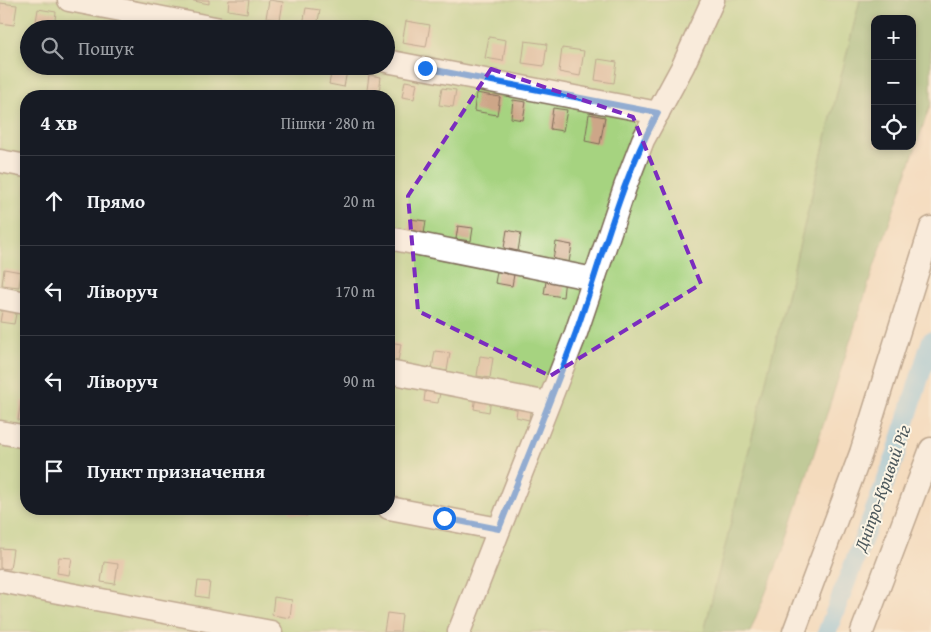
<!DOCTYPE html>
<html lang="uk">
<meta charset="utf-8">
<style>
body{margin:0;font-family:"Gentium Book Plus",serif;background:#20242c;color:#f1f3f6}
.controls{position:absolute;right:15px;top:15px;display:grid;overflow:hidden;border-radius:10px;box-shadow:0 2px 8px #0003}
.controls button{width:45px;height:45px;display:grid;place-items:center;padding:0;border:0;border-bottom:1px solid #363941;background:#171b24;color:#f1f3f6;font:25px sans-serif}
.stop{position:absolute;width:15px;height:15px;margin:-11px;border:4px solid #1a73e8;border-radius:50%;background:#fff}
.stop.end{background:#1a73e8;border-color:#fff;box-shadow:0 1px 5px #0008}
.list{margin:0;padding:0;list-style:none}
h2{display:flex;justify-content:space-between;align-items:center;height:65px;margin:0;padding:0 20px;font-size:21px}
h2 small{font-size:16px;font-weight:400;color:#9ea1a6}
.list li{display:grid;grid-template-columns:32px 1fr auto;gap:15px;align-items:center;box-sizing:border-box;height:90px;padding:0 20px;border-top:1px solid #363941}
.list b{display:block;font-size:19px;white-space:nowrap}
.list em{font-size:16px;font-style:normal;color:#9ea1a6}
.icon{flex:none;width:28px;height:28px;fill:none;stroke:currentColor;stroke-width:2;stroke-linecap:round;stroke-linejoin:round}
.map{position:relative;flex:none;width:931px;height:632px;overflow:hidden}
.search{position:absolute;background:#171b24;box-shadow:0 2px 8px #0003;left:20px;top:20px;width:375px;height:55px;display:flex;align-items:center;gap:12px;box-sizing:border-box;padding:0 18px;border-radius:28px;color:#9ea1a6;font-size:19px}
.panel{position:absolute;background:#171b24;box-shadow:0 2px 8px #0003;left:20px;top:90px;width:375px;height:425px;border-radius:20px}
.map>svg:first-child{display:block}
</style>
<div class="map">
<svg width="931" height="632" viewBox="0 0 931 632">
<rect width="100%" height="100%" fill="#fcf5e5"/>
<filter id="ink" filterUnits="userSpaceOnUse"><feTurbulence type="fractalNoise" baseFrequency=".02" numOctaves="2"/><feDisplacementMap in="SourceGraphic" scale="10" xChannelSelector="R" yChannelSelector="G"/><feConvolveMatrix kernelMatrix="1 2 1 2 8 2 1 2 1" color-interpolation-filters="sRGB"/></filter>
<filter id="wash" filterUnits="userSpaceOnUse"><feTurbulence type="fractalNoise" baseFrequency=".0096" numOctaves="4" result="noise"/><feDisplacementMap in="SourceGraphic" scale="20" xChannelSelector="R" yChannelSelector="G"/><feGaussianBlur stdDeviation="1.12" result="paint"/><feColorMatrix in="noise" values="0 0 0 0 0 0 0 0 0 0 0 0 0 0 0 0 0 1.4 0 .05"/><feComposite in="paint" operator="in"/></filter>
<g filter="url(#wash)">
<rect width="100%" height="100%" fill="#f4dbbd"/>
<path fill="#a6d380" stroke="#707e4f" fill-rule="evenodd" d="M0 0H860L704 632H0ZM29 29H386V66H29ZM26 96H389V509H26Z"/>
<path fill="#84b56e" stroke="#607046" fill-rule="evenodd" d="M860 0H931V103L873 270 784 547 750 632H704ZM875 19H912V146H875Z"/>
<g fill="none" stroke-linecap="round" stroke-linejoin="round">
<polyline stroke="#72c2ed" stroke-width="19" points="827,632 894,460 931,341"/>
</g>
<g id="blocks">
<g fill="#cda688">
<polygon points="189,0 209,0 209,4"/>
<polygon points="229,0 249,0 247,13 228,10"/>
<polygon points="269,0 283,2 280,20 266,18"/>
<polygon points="0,3 17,5 14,25 0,23"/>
<polygon points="306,8 320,10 317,27 303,25"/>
<polygon points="38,9 56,12 54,29 35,28"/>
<polygon points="406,21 430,25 426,47 402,43"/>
<polygon points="111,25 132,28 132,29 110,29"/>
<polygon points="489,37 506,40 503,61 485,58"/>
<polygon points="525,41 547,44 544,66 522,63"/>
<polygon points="562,48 584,51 580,76 559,72"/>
<polygon points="598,59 617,62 614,83 595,80"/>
<polygon points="256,66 272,66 271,73 256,70"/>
<polygon points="332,69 347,71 344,87 329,84"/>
<polygon points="369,75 381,77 379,92 367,90"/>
<polygon points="405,81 417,83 414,99 402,97"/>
<polygon points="442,88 456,90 453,107 439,105"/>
<polygon points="476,93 500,97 497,115 474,111"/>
<polygon points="513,100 526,102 523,120 511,118"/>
<polygon points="553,108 567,110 563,131 550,129"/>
<polygon points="589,114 605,117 600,144 585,141"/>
<polygon points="410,219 426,221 424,234 408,232"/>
<polygon points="458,226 473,228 471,241 456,239"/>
<polygon points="507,230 521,233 518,251 504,248"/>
<polygon points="556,242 572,245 569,262 553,260"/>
<polygon points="498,266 515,269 512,286 495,283"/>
<polygon points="4,269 21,272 19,287 2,285"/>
<polygon points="547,275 565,278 563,297 544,294"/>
<polygon points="3,306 17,309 14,324 0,322"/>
<polygon points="389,342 401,344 398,361 389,360"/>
<polygon points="435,351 450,353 447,371 432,369"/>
<polygon points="480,356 493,358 490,378 477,376"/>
<polygon points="426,386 441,388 438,403 424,401"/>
<polygon points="476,396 491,399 489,412 474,409"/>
<polygon points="21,401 26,401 26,421 18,420"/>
<polygon points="518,403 531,405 529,420 516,417"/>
<polygon points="290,509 308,509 307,516 290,513"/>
<polygon points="0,548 13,549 10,569 0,568"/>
<polygon points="59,557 72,558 69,575 57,573"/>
<polygon points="104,562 118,564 115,584 101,582"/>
<polygon points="198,581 210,582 208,598 196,596"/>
<polygon points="274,597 292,600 290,618 272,615"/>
<polygon points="387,613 402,615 400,632 384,632"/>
</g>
</g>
</g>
<g filter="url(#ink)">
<use href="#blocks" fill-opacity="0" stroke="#7c6856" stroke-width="1"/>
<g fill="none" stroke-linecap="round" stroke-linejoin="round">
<defs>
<g id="minor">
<polyline points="69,0 220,29"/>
<polyline points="386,61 658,113"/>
<polyline points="0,161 26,166"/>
<polyline points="389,238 594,279"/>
<polyline points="0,298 26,303"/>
<polyline points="389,372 548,403"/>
<polyline points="0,432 26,437"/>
<polyline points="389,508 499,529"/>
<polyline points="0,581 271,632"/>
<polyline points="459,632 576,333 625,187 643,140 683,66 713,0"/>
<polyline points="794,632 861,453 931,228"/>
<polyline points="862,632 931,449"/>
</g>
</defs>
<use href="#minor" stroke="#7c6856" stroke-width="25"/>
<use href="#minor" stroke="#fff" stroke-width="22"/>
</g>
</g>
<g fill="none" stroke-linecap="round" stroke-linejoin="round" filter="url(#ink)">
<path stroke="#1a73e8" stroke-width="6" d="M425 68 658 113C620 181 602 259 576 332 552 398 525 463 499 529L444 518"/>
</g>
<path d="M0 0H931V632H0ZM491 69 633 117 701 284 550 376 418 311 408 196Z" fill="#f4dbbd" fill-opacity=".55" fill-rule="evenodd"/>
<path fill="none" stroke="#7b2cbf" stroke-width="4" stroke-dasharray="10 6" stroke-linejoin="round" d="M491 69 633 117 701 284 550 376 418 311 408 196Z"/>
<g text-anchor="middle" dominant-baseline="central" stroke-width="4" stroke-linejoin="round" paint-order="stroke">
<g font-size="18" font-style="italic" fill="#4c585c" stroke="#fcf5e5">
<text transform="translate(882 488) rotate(-70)">Дніпро-Кривий Ріг</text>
</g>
</g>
</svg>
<div class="controls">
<button>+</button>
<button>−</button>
<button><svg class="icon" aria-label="locate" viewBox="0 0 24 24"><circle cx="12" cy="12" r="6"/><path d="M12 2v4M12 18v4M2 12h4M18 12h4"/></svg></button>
</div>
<div class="stop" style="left:444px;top:518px"></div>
<div class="stop end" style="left:425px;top:68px"></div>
<div class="search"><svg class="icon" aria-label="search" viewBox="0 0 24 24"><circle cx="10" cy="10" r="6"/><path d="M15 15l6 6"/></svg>Пошук</div>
<section class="panel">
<h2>4 хв<small>Пішки · 280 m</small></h2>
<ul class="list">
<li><svg class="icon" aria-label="ahead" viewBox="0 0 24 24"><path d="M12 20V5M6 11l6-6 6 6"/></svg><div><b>Прямо</b></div><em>20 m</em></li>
<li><svg class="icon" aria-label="left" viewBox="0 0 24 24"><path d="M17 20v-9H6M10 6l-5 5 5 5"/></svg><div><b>Ліворуч</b></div><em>170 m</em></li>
<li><svg class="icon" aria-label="left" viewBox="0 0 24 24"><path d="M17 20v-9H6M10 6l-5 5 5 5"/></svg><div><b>Ліворуч</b></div><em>90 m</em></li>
<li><svg class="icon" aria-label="arrive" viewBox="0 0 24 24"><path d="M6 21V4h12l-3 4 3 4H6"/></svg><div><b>Пункт призначення</b></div></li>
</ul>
</section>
</div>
